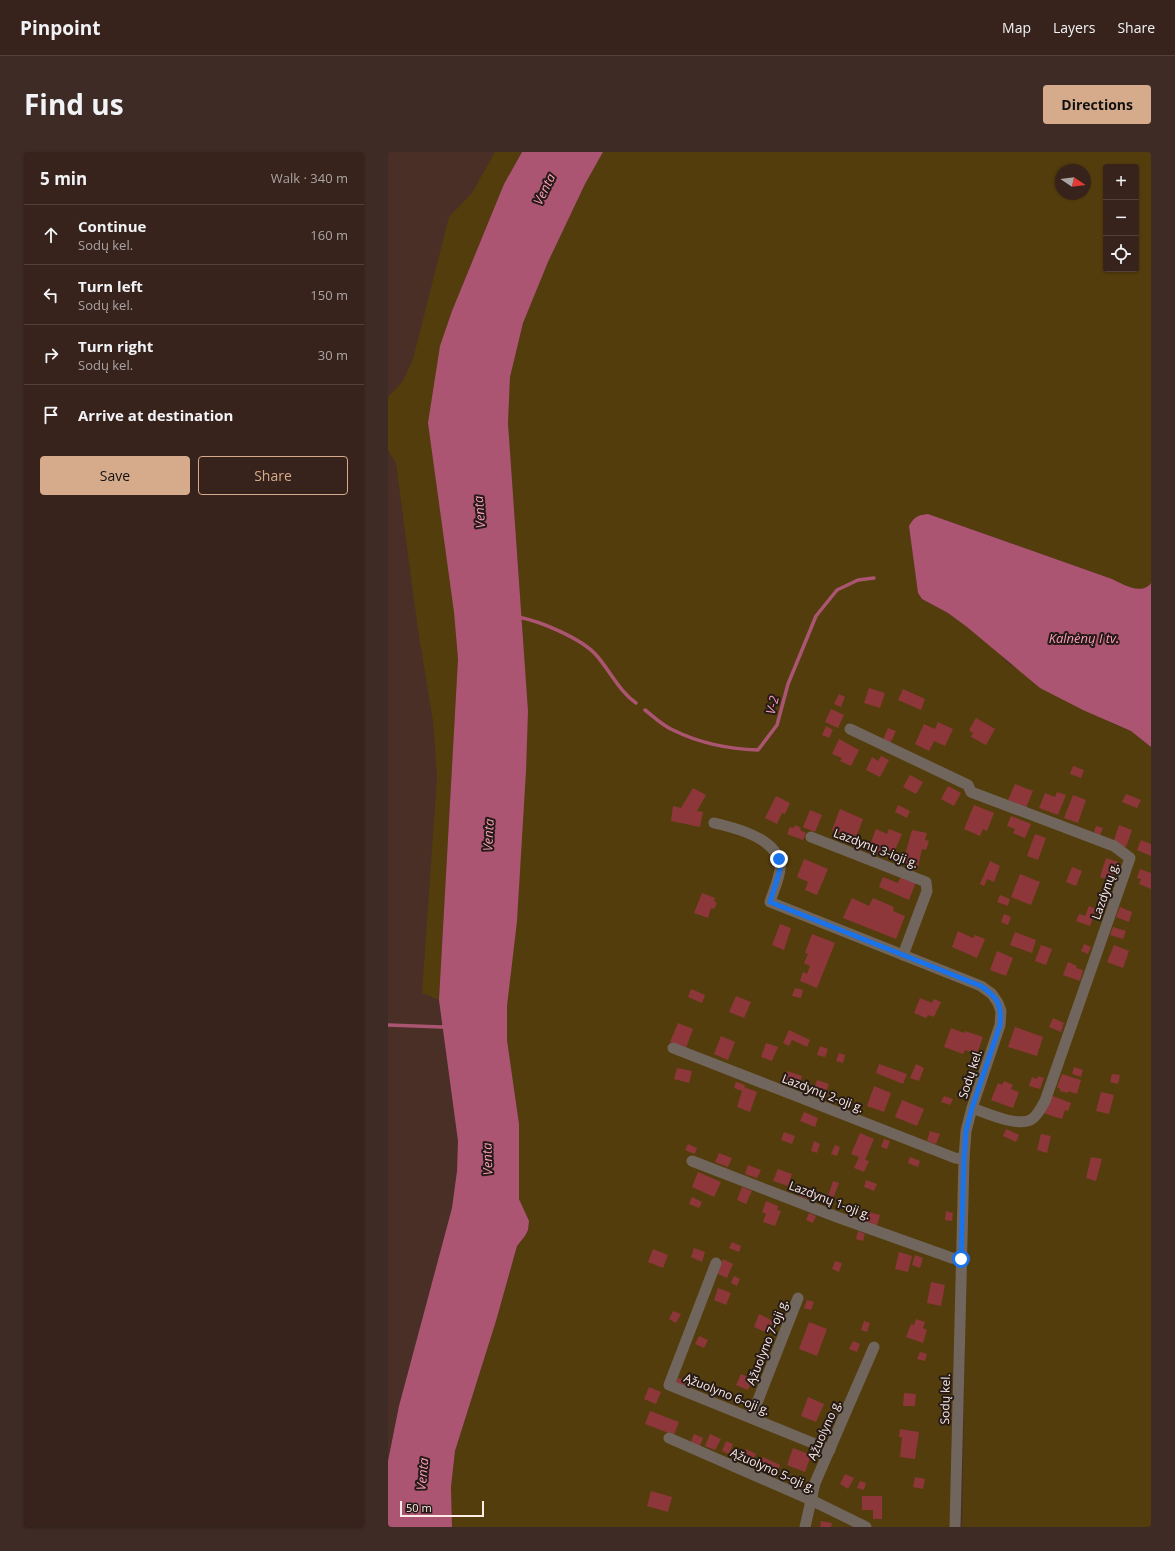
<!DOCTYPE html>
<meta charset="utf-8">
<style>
body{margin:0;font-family:"Open Sans",sans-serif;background:#3e2b25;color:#f1f3f6}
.controls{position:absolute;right:12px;top:12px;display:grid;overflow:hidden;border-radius:4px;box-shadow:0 1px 3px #0004}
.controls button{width:36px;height:36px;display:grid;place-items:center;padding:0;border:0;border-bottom:1px solid #51403b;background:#37231c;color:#f1f3f6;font:20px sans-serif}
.compass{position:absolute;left:667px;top:12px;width:36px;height:36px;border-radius:50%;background:#37231c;box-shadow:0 1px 3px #0004;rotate:103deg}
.scale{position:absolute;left:12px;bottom:10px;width:84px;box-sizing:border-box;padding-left:4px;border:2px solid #fdece6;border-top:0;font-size:11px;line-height:14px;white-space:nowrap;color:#fdece6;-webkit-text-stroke:3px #261a16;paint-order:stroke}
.stop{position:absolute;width:12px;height:12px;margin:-9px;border:3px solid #1a73e8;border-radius:50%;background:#fff}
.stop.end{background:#1a73e8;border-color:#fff;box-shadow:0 1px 4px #0008}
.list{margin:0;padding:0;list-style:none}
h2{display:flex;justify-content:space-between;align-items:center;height:52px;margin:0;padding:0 16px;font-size:17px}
h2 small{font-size:13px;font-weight:400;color:#aaa4a3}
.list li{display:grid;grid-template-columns:26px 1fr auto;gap:12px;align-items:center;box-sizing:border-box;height:60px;padding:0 16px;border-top:1px solid #51403b}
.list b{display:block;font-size:15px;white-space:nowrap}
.list p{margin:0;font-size:13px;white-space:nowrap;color:#aaa4a3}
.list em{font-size:13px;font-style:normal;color:#aaa4a3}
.actions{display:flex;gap:8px;padding:12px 16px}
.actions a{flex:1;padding:9px 0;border:1px solid #d6ab8b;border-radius:4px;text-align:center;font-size:14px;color:#d6ab8b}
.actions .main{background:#d6ab8b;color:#111}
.icon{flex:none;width:22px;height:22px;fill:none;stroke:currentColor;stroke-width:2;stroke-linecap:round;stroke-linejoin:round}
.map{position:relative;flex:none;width:763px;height:1375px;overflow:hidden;border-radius:4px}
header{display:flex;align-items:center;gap:24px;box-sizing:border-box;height:56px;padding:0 20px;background:#37231c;border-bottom:1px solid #51403b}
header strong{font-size:19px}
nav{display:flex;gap:22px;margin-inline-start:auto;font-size:14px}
.intro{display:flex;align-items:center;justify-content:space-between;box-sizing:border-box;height:96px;padding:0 24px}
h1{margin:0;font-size:28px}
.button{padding:10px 18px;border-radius:4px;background:#d6ab8b;color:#111;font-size:14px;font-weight:700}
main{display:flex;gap:24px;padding:0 24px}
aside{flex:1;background:#37231c;border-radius:4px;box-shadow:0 1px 3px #0004}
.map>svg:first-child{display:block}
</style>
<header>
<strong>Pinpoint</strong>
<nav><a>Map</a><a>Layers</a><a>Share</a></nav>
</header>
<div class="intro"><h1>Find us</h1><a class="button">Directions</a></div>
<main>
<aside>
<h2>5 min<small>Walk · 340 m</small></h2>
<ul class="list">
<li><svg class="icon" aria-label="ahead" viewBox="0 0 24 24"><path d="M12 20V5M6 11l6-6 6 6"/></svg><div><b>Continue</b><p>Sodų kel.</p></div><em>160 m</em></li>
<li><svg class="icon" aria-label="left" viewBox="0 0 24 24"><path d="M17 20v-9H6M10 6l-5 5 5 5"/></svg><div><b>Turn left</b><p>Sodų kel.</p></div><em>150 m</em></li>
<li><svg class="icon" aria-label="right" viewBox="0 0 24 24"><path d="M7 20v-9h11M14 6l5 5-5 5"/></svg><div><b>Turn right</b><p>Sodų kel.</p></div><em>30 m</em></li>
<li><svg class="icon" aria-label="arrive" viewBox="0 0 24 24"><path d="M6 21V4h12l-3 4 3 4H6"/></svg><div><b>Arrive at destination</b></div></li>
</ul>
<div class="actions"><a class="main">Save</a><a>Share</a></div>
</aside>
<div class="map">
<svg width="763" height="1375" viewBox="0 0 763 1375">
<rect width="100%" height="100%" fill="#492f26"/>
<g fill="#533d0d" fill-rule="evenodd">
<polygon points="107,0 134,0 116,32 64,159 66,460 70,507 51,848 34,841 49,626 45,569 30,478 8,311 0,298 0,245 15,229 25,207 61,65 84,41"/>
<path d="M215 0H763V431C753 444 735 432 724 427L540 362 521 374 530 440 534 447 560 461 579 475 606 496 620 511 725 572 743 579 763 595V1375H574L577 1187 562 1375H64L63 1335 67 1299 108 1169 129 1094 137 1084 140 1078 141 1069 131 1047V972L119 888V854L140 559 120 271 122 225 135 171 160 110 197 32ZM718 15H748V117H718ZM673 18H697V42H673Z"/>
</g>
<g fill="#ab5573">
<polygon points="134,0 215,0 197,32 160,110 135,171 122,225 120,271 140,559 138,619 129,769 119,854 119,888 131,972 131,1047 141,1069 140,1078 137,1084 129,1094 108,1169 67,1299 63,1335 64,1375 0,1375 0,1309 11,1254 64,1056 69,1019 70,989 51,848 70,507 66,460 40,271 52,194 64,159 116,32"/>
<path d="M540 362 724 427C735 432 753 444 763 431V595L743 579 695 558 652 536 579 475 560 461 534 447 530 441 521 374C526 365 530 363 540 362Z"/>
</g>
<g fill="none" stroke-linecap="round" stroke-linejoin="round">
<g stroke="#ab5573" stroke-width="3.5">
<path d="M130 465C152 469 195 487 209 504 222 519 231 539 248 551"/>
<path d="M257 558C266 565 275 574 285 578 311 591 342 597 370 598L389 573 400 532 428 464 449 438 470 428 486 426"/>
<polyline points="0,873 54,875 59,873"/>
</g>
</g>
<g fill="#8d373b">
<polygon points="481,536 497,541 492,556 476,551"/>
<polygon points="515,537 537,547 533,558 510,548"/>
<polygon points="451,542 457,545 453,555 446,552"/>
<polygon points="443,557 456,563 450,576 437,570"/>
<polygon points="588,566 607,577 598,593 583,585 585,581 581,578"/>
<polygon points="550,570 565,577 557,594 546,589 541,599 527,592 536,572 547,577"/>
<polygon points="438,574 445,578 441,586 434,583"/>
<polygon points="500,576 508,579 502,592 495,588"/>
<polygon points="451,587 471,598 463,614 452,609 454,606 444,602"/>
<polygon points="493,604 501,608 492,625 478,618 484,605 490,609"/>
<polygon points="685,614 696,618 693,626 682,622"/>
<polygon points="522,623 535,630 528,642 515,635"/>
<polygon points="627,632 645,639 638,656 620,648"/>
<polygon points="560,634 573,641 566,654 553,647"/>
<polygon points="305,636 318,643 309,659 315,660 312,675 283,669 285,654 293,656"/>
<polygon points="669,640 678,643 670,663 651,656 657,641 667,645"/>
<polygon points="738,642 753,648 749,656 734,650"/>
<polygon points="685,643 698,648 690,671 676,666"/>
<polygon points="388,644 402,651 397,662 394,661 389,672 377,666"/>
<polygon points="510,653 522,659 519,666 507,660"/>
<polygon points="586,653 606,661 599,679 595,677 592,684 576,677"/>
<polygon points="452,657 475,667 467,688 444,678"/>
<polygon points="422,658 434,663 427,680 415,675"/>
<polygon points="623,664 643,672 637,686 625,681 627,677 619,674"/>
<polygon points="407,673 413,676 412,678 418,681 415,688 399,682 402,675 406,676"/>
<polygon points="731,673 744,678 738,695 725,691"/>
<polygon points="708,674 715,676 712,683 706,680"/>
<polygon points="488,677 499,682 501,677 514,682 506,700 499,697 496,705 480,698"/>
<polygon points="524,678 539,681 537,688 541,689 538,698 534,697 530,715 515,711"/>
<polygon points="647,682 658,686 650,708 639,704"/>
<polygon points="753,688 763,692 763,704 749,698"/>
<polygon points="718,706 730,710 723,729 712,725"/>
<polygon points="416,707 440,717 429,743 417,738 420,730 409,725"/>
<polygon points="602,709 612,714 606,730 599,727 596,734 592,732"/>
<polygon points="684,715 694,719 688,734 678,730"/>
<polygon points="752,717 763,721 763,737 751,732 753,727 749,726"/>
<polygon points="632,722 652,730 643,753 623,745"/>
<polygon points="513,724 528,730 521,748 491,735 495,725 510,731"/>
<polygon points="314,741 327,746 326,749 329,751 326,757 323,756 320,766 306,761"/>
<polygon points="612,743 622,747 620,754 609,750"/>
<polygon points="464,746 481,754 485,746 506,755 505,759 517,764 508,787 455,766"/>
<polygon points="701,754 708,757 702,774 688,769 691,762 697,764"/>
<polygon points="732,755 744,760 741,770 728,765"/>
<polygon points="616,762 623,765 620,773 613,770"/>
<polygon points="392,772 403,776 396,798 384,793"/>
<polygon points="725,775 738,779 735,787 722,783"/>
<polygon points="570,779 585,786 587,783 597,787 589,806 564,795"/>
<polygon points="627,780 648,788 644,801 622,793"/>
<polygon points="424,782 447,791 429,836 412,829 415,820 419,822 422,814 416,811 420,802 417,801"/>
<polygon points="696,792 703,795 700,802 693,799"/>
<polygon points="653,793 664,797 658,813 647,809"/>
<polygon points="726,793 741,799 735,816 719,810"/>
<polygon points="609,799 625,806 618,824 602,818"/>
<polygon points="680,810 689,814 688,816 695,818 692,829 675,823"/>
<polygon points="407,836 415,838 413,846 404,844"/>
<polygon points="303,837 317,843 314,851 300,845"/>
<polygon points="348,844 363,850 356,866 341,860"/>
<polygon points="532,846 544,851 546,847 553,850 546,865 540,863 538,866 526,861"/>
<polygon points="665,866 676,871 673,880 661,875"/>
<polygon points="290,871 305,877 298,896 282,890"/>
<polygon points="627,875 655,885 649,904 620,895"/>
<polygon points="563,876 576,881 577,879 595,885 589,902 577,898 575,902 556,895"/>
<polygon points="401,878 422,888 419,895 404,888 401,894 395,891"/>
<polygon points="333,884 347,890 340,908 326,902"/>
<polygon points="378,891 390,895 384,909 373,905"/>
<polygon points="432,894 440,897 437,905 429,903"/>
<polygon points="451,901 457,903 455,911 448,909"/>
<polygon points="491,912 519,922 515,932 488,921"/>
<polygon points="528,912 536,916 531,929 522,926"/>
<polygon points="686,915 695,918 693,925 684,922"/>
<polygon points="289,916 304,919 301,931 286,927"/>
<polygon points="399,919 414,924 410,936 395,931"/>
<polygon points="674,922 693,928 689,942 680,939 680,941 672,939 672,937 669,935"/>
<polygon points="724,922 732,923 730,932 722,930"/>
<polygon points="650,924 656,926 652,937 641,934 644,925 649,927"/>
<polygon points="429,928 441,932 436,946 424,942"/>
<polygon points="616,929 625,933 623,937 631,940 625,956 603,948 610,931 614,933"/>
<polygon points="348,930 357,933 356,935 369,940 362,960 349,955 354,939 346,936"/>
<polygon points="486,934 503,941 496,960 479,954"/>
<polygon points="713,940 726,943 721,962 708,959"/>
<polygon points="662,943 683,951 680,959 677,958 674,967 655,961"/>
<polygon points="556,944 565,947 562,953 553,950"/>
<polygon points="514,948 536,957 529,974 507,965"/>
<polygon points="416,960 430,966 427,975 412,969"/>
<polygon points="618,977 631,983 628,990 615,984"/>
<polygon points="542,979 552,982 548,992 539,989"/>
<polygon points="396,980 407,984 404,992 393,988"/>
<polygon points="472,981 486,987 477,1008 481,1009 476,1020 466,1016 471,1005 463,1002"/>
<polygon points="653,982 663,984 659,1001 649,998"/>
<polygon points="496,987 502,989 499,997 493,995"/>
<polygon points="426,989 432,992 429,1001 423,999"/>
<polygon points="300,992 309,996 307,1002 297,998"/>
<polygon points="447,993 452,995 449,1004 443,1002"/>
<polygon points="331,1001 344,1006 340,1015 327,1010"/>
<polygon points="522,1005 532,1009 530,1015 520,1011"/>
<polygon points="703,1005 714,1007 708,1029 698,1026"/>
<polygon points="360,1013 373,1018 369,1026 357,1022"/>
<polygon points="390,1017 404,1022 400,1034 385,1029"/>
<polygon points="310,1020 333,1030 326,1045 304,1035"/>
<polygon points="478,1028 489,1032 486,1039 476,1035"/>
<polygon points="445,1029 451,1031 444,1049 439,1047"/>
<polygon points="354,1035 364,1039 358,1052 349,1048"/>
<polygon points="415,1036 422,1039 419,1047 411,1044"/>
<polygon points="304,1045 314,1050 311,1056 301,1052"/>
<polygon points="378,1049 390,1054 389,1058 393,1059 387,1074 375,1070 378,1062 374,1060"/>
<polygon points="558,1059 565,1061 564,1069 557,1068"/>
<polygon points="481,1060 492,1063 489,1074 478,1071"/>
<polygon points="421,1061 428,1064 425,1071 418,1068"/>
<polygon points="470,1079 477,1082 475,1089 468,1087"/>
<polygon points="344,1090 353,1094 351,1100 341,1096"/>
<polygon points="306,1096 317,1100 314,1110 303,1105"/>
<polygon points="265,1097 280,1103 275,1116 260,1110"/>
<polygon points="511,1100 524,1104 520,1120 507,1117"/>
<polygon points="527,1103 535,1106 532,1116 524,1113"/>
<polygon points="335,1107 345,1112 339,1126 328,1121"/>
<polygon points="447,1109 454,1111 451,1120 444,1117"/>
<polygon points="346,1124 352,1127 349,1134 343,1131"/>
<polygon points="543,1130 557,1133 553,1154 539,1151"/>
<polygon points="330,1136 343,1141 338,1153 326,1148"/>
<polygon points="419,1148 426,1150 423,1158 416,1156"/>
<polygon points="285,1159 293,1162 288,1171 281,1167"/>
<polygon points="371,1162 385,1169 379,1181 366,1175"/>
<polygon points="528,1167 537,1170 535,1176 539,1178 535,1191 518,1185 523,1172 526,1173"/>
<polygon points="476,1169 482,1171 479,1180 473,1178"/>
<polygon points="421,1170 439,1177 429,1204 411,1197"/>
<polygon points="311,1184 320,1188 316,1196 307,1192"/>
<polygon points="465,1189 472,1192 469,1200 461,1197"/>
<polygon points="532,1200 539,1202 537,1209 529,1207"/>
<polygon points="353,1222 364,1227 360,1238 348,1233"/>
<polygon points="290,1226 298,1228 296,1235 287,1232"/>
<polygon points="261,1235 273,1240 268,1252 256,1247"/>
<polygon points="516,1241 528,1242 527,1254 515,1254"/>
<polygon points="420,1245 436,1252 428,1270 413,1264"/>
<polygon points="262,1259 291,1270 286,1283 257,1272"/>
<polygon points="512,1277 531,1280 527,1307 512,1305 514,1285 511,1285"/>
<polygon points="306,1282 315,1286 312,1294 303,1290"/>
<polygon points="322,1282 333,1287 327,1298 317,1294"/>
<polygon points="338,1289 345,1292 341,1302 334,1299"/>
<polygon points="405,1296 423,1303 417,1320 399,1313"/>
<polygon points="358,1297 368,1302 363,1312 353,1307"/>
<polygon points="375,1305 392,1313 387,1324 370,1316"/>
<polygon points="457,1322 466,1326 460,1337 452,1332"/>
<polygon points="527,1325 537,1327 535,1337 525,1335"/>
<polygon points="472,1329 478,1331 476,1338 469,1336"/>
<polygon points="263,1339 284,1345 280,1360 259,1354"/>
<polygon points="474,1344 494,1344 494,1367 485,1367 485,1358 474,1358"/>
<polygon points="433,1369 444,1371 443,1375 432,1375"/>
</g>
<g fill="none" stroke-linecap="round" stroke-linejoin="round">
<g stroke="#70665d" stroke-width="11">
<path d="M462 577 580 633 583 640 726 694 742 706 657 949C653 956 650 963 644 967 631 976 598 961 584 956"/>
<path d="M326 671C349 676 394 688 392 717 391 728 385 740 382 750L593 834 604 842 610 851 613 859 612 873 584 956 578 979 576 1007 567 1375"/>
<polyline points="423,685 538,730 539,739 515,803"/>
<polyline points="285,896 567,1006 576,1007"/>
<polyline points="304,1009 449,1065 564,1106 573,1107"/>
<polyline points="328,1111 281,1233 442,1298"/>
<polyline points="363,1266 410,1146"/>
<polyline points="281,1286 423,1348 478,1375"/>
<polyline points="417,1375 427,1331 486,1195"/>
</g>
</g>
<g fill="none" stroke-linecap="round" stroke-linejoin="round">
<path stroke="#1a73e8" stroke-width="5" d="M391 707 392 718 382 750 593 834C610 846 614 852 612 873L584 956 578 979 576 1007 573 1107"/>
</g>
<g text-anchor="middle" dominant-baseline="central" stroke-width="4" stroke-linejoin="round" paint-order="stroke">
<g font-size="12" fill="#fdece6" stroke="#261a16">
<text transform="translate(488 696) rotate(21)">Lazdynų 3-ioji g.</text>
<text transform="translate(717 739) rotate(-71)">Lazdynų g.</text>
<text transform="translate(582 922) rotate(-72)">Sodų kel.</text>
<text transform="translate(435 941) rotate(21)">Lazdynų 2-oji g.</text>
<text transform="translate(442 1048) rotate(21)">Lazdynų 1-oji g.</text>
<text transform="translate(379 1190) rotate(-68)">Ąžuolyno 7-oji g.</text>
<text transform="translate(339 1242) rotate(22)">Ąžuolyno 6-oji g.</text>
<text transform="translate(557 1247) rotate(-89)">Sodų kel.</text>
<text transform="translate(436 1278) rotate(-66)">Ąžuolyno g.</text>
<text transform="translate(385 1318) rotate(24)">Ąžuolyno 5-oji g.</text>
</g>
<g font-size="13" font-style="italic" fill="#fb9dbc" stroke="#261a16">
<text transform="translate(156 37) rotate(-64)">Venta</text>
<text transform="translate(91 360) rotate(-94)">Venta</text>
<text x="696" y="486">Kalnėnų I tv.</text>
<text transform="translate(384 553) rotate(-75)">V-2</text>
<text transform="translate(100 683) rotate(-87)">Venta</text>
<text transform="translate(99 1007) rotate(-92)">Venta</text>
<text transform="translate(34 1322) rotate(-85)">Venta</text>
</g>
</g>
</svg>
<div class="controls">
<button>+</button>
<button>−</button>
<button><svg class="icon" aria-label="locate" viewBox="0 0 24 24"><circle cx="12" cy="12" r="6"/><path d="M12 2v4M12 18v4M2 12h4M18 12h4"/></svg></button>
</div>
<svg class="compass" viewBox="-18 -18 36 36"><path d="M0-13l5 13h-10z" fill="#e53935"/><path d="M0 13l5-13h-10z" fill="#aaa4a3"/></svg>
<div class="scale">50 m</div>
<div class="stop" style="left:573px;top:1107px"></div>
<div class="stop end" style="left:391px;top:707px"></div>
</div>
</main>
